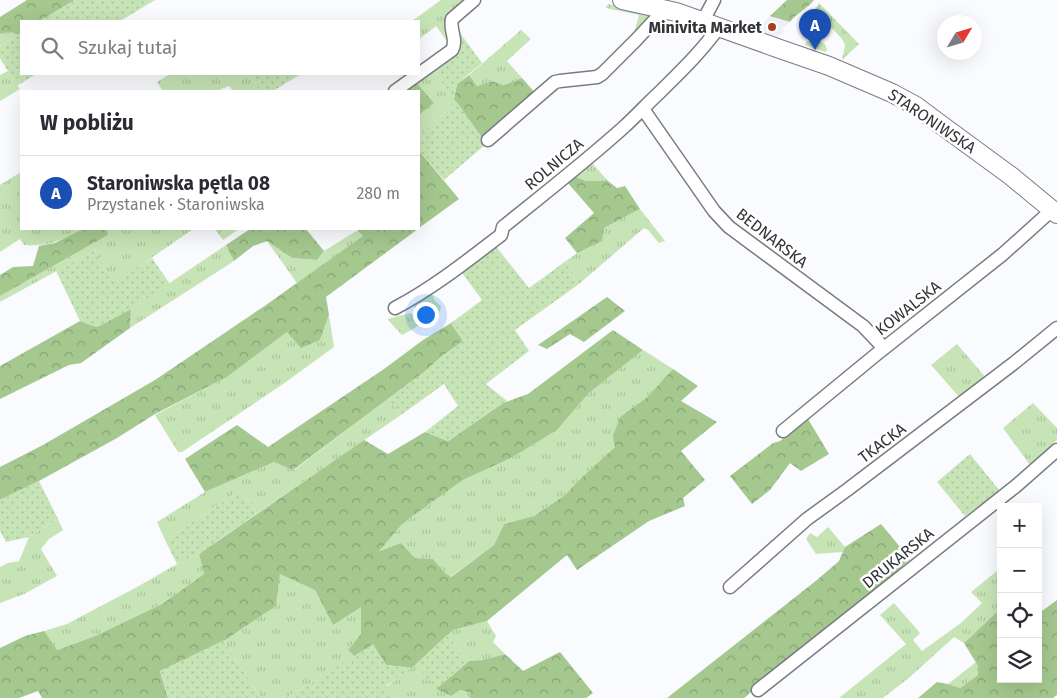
<!DOCTYPE html>
<html lang="pl">
<meta charset="utf-8">
<style>
body{margin:0;font-family:"Fira Sans",sans-serif;background:#f7f7f7;color:#2b2b33}
.controls{position:absolute;right:15px;bottom:15px;display:grid;overflow:hidden;border-radius:0px;box-shadow:0 5px 20px #0002}
.controls button{width:45px;height:45px;display:grid;place-items:center;padding:0;border:0;border-bottom:1px solid #e1e1e2;background:#fff;color:#2b2b33;font:25px sans-serif}
.compass{position:absolute;left:937px;top:15px;width:45px;height:45px;border-radius:50%;background:#fff;box-shadow:0 5px 20px #0002;rotate:52deg}
.you{position:absolute;left:425px;top:314px;width:18px;height:18px;margin:-12px;border:4px solid #fff;border-radius:50%;background:#1a73e8;box-shadow:0 0 0 8px #1a73e833}
.badge{display:grid;place-items:center;width:32px;height:32px;border-radius:50%;background:#a73e24;color:#fff;font-size:16px;font-weight:700}
.pin{position:absolute;translate:-50% -41px;filter:drop-shadow(0 1px 2px #0008)}
.pin::after{content:'';position:absolute;top:26px;width:18px;height:15px;background:inherit;clip-path:polygon(0 0,100% 0,50% 100%)}
.list{margin:0;padding:0;list-style:none}
h2{display:flex;justify-content:space-between;align-items:center;height:65px;margin:0;padding:0 20px;font-size:21px}
h2 small{font-size:16px;font-weight:400;color:#7c7c81}
.list li{display:grid;grid-template-columns:32px 1fr auto;gap:15px;align-items:center;box-sizing:border-box;height:75px;padding:0 20px;border-top:1px solid #e1e1e2}
.list b{display:block;font-size:19px;white-space:nowrap}
.list p{margin:0;font-size:16px;white-space:nowrap;color:#7c7c81}
.list em{font-size:16px;font-style:normal;color:#7c7c81}
.icon{flex:none;width:28px;height:28px;fill:none;stroke:currentColor;stroke-width:2;stroke-linecap:round;stroke-linejoin:round}
.map{position:relative;flex:none;width:1057px;height:698px;overflow:hidden}
.search{position:absolute;background:#fff;box-shadow:0 5px 20px #0002;left:20px;top:20px;width:400px;height:55px;display:flex;align-items:center;gap:12px;box-sizing:border-box;padding:0 18px;border-radius:0px;color:#7c7c81;font-size:19px}
.panel{position:absolute;background:#fff;box-shadow:0 5px 20px #0002;left:20px;top:90px;width:400px;height:140px;border-radius:0px}
.map>svg:first-child{display:block}
</style>
<div class="map">
<svg width="1057" height="698" viewBox="0 0 1057 698">
<defs>
<pattern id="grass-tufts" width="24" height="20" patternUnits="userSpaceOnUse" patternTransform="scale(1.25)"><rect width="24" height="20" fill="#c7e4b6"/><path d="M3 7l-1-3M5 7V3M7 7l1-3M15 17l-1-3M17 17v-4M19 17l1-3" fill="none" stroke="#abc49d"/></pattern>
<pattern id="forest-crowns" width="20" height="18" patternUnits="userSpaceOnUse" patternTransform="scale(1.25)"><rect width="20" height="18" fill="#a5c88f"/><path d="M2 6a3 3 0 1 1 6 0M12 15a3 3 0 1 1 6 0" fill="none" stroke="#87a376"/></pattern>
<pattern id="park-dots" width="8" height="8" patternUnits="userSpaceOnUse" patternTransform="scale(1.25)"><rect width="8" height="8" fill="#c7e4b6"/><path d="M2 2h.1M6 6h.1" fill="none" stroke="#abc49d" stroke-width="1.8" stroke-linecap="round"/></pattern>
</defs>
<rect width="100%" height="100%" fill="#fafbfe"/>
<polygon fill="#ecf0f9" points="770,16 790,22 782,29 784,32 777,37 756,30"/>
<g fill="url(#grass-tufts)">
<polygon points="441,0 468,0 445,22 449,33 451,47 436,26 419,39 419,21 412,21"/>
<polygon points="819,3 859,44 842,60 845,45 842,39 815,10"/>
<polygon points="608,4 655,13 603,70 596,71 634,33 639,15 606,8"/>
<polygon points="521,30 531,39 507,61 522,78 502,85 492,81 477,86 469,75"/>
<polygon points="10,32 18,35 0,46 0,34"/>
<polygon points="815,38 825,44 827,50 825,52 805,45 806,42"/>
<polygon points="432,69 457,102 419,135 419,115 434,103 416,82"/>
<polygon points="8,71 20,89 0,101 0,75"/>
<polygon points="170,74 248,74 260,91 233,91 229,86 216,91 163,91 157,82"/>
<polygon points="592,163 608,181 586,181 576,177"/>
<path d="M21 172V229H83C61 240 50 247 24 245L20 239 0 252V185Z"/>
<polygon points="640,209 665,241 659,243 648,230 644,228 579,284 566,261 577,253 601,241 604,228"/>
<polygon points="107,229 193,229 114,284 95,250 0,302 0,296 108,235"/>
<polygon points="215,229 239,229 223,240"/>
<polygon points="358,230 364,236 297,283 267,241 292,258 317,260 324,251"/>
<polygon points="226,245 234,261 130,328 131,309"/>
<polygon points="431,291 435,301 441,306 440,311 415,328 402,335 387,319 410,313 414,315 417,312 414,307 416,302"/>
<polygon points="329,315 334,347 283,384 182,452 178,452 155,415 227,377 287,332 320,340"/>
<polygon points="957,344 987,379 961,399 931,365"/>
<polygon points="643,350 673,369 646,398 620,417 615,447 580,479 565,495 534,516 504,524 494,545 450,577 445,573 433,559 415,558 401,543 378,551 403,523 463,480 513,457 557,430 589,393"/>
<polygon points="388,399 401,415 256,514 253,503 237,492 165,540 157,522 205,492 274,462 294,470"/>
<polygon points="1033,403 1057,428 1057,440 1030,465 1003,428"/>
<polygon points="58,519 63,530 49,539 41,549 57,576 24,594 0,603 0,567 8,563 19,561 29,537"/>
<polygon points="828,527 845,547 843,552 816,554 806,539 810,533 817,537"/>
<polygon points="199,554 204,574 162,604 95,636 56,650 44,631 67,624 137,587 177,564"/>
<polygon points="997,571 1001,575 1001,608 964,643 954,637 910,677 883,698 839,698 906,644 880,615 894,603 920,633 913,640 922,651 961,623 982,603 971,592"/>
<polygon points="280,573 315,590 333,625 361,606 361,634 348,650 355,657 313,682 285,698 261,698 224,640 276,606"/>
<polygon points="487,621 496,636 493,642 505,654 483,660 469,661 447,635 453,630"/>
<polygon points="976,662 978,666 978,675 960,688 948,684"/>
<path d="M416 664C428 678 452 689 470 693V698H394L386 687Z"/>
</g>
<g fill="url(#forest-crowns)">
<polygon points="27,0 75,0 40,21 21,21 21,33 18,35 10,32 0,34 0,17"/>
<path d="M787 0H814C807 9 797 13 790 22L770 16Z"/>
<polygon points="469,75 477,86 492,81 503,85 522,78 536,94 482,138 454,99 457,84"/>
<polygon points="416,82 434,103 419,115 419,91 403,91"/>
<polygon points="420,152 459,199 419,228 419,153"/>
<polygon points="576,177 586,181 608,181 617,188 625,186 640,209 604,228 602,241 577,253 565,238 594,213 567,182"/>
<polygon points="83,229 107,229 108,235 0,296 0,275 13,267 33,266 39,246 55,243"/>
<polygon points="250,229 306,229 324,251 317,260 292,258 267,241 253,246 234,261 226,245"/>
<polygon points="357,229 418,229 326,297 329,315 320,340 301,348 287,332 227,377 155,414 117,438 39,481 0,500 0,467 43,445 155,380 266,305 363,236"/>
<polygon points="607,297 625,311 584,342 570,334 547,349 538,345"/>
<polygon points="131,309 130,328 81,363 69,365 0,399 0,366 80,321 97,327"/>
<polygon points="451,323 463,341 441,357 428,369 293,470 274,462 205,492 185,459 237,425 268,447 384,369 423,340"/>
<polygon points="613,330 643,350 589,393 557,430 513,457 463,480 403,523 379,551 401,543 415,558 433,559 445,573 451,577 494,545 504,524 534,516 565,495 580,479 615,447 613,436 620,417 646,398 673,369 698,386 681,401 717,422 681,451 705,480 683,498 685,506 649,521 577,570 567,555 487,621 453,630 412,668 386,665 373,645 355,657 348,650 361,634 361,607 333,625 315,590 280,574 276,606 219,644 160,671 168,698 42,698 38,691 19,698 0,698 0,648 25,636 44,631 57,650 95,636 162,604 204,574 199,554 364,440 388,454 425,432 448,441 503,403 528,394"/>
<polygon points="808,419 829,454 801,471 790,463 770,490 752,504 730,476 773,443 780,441"/>
<polygon points="881,524 910,559 883,585 744,698 667,698 817,580 839,561 845,547"/>
<polygon points="1057,600 1057,695 1053,698 918,698 937,682 948,684 960,688 978,675 978,666 964,643 1001,608 1001,679 1038,679 1038,614"/>
<polygon points="560,652 593,693 586,698 470,698 470,693 460,690 451,696 436,689 469,661 483,660 505,654 523,671"/>
</g>
<g fill="url(#park-dots)">
<polygon points="75,0 155,0 120,21 40,21"/>
<polygon points="457,29 482,63 457,84 454,99 432,69 455,51"/>
<polygon points="21,33 21,74 36,74 17,86 0,58 0,46"/>
<polygon points="248,74 301,74 273,91 260,91"/>
<polygon points="457,102 486,144 444,180 419,151 419,135"/>
<polygon points="494,244 529,288 566,261 579,284 515,330 529,351 486,384 507,401 503,403 448,441 425,432 458,406 444,384 401,415 388,399 428,369 441,357 463,341 451,323 482,300 460,270"/>
<polygon points="95,250 114,283 152,258 170,284 131,309 97,327 80,321 56,271"/>
<polygon points="970,454 1000,491 965,516 937,482"/>
<polygon points="39,481 58,519 29,537 6,542 0,531 0,500"/>
<polygon points="237,492 253,503 256,514 199,554 177,564 165,540"/>
<polygon points="447,635 469,661 436,689 416,664"/>
<polygon points="224,640 261,698 168,698 160,671"/>
<polygon points="373,644 386,665 412,668 386,686 394,698 285,698 313,682"/>
</g>
<g fill="none" stroke-linecap="round" stroke-linejoin="round">
<defs>
<g id="street">
<polyline points="703,21 714,0"/>
<path d="M395 91 452 50C458 39 449 30 452 19L474 0"/>
<polyline points="643,109 714,211 729,227 863,326 884,348"/>
<polyline points="488,140 555,82 560,81 597,77 602,74 636,40 665,9"/>
<path d="M395 308C433 288 467 261 501 235L503 227C544 194 585 162 624 127 637 115 648 103 660 92 681 71 702 51 719 27"/>
<polyline points="783,431 878,353 1003,254 1052,210"/>
<polyline points="730,587 807,519 847,490 1014,363 1057,328"/>
<polyline points="758,690 1016,486 1057,450"/>
</g>
<polyline id="secondary" points="622,0 676,12 780,49 829,66 892,93 916,106 940,124 1011,176 1057,214"/>
</defs>
<use href="#street" stroke="#797c82" stroke-width="15"/>
<use href="#secondary" stroke="#797c82" stroke-width="20"/>
<use href="#street" stroke="#fff" stroke-width="12"/>
<use href="#secondary" stroke="#fff" stroke-width="18"/>
</g>
<circle fill="#a73e24" stroke="#fff" stroke-width="2" cx="772" cy="27" r="5"/>
<g text-anchor="middle" dominant-baseline="central" stroke-width="5" stroke-linejoin="round" paint-order="stroke">
<g font-size="16" font-weight="bold" fill="#333437" stroke="#fff" text-anchor="end">
<text x="762" y="27">Minivita Market</text>
</g>
<g font-size="16" fill="#333437" stroke="#fff">
<text transform="translate(932 121) rotate(34)">STARONIWSKA</text>
<text transform="translate(554 164) rotate(-40)">ROLNICZA</text>
<text transform="translate(772 238) rotate(38)">BEDNARSKA</text>
<text transform="translate(908 308) rotate(-38)">KOWALSKA</text>
<text transform="translate(882 443) rotate(-37)">TKACKA</text>
<text transform="translate(898 558) rotate(-39)">DRUKARSKA</text>
</g>
</g>
</svg>
<div class="controls">
<button>+</button>
<button>−</button>
<button><svg class="icon" aria-label="locate" viewBox="0 0 24 24"><circle cx="12" cy="12" r="6"/><path d="M12 2v4M12 18v4M2 12h4M18 12h4"/></svg></button>
<button><svg class="icon" aria-label="layers" viewBox="0 0 24 24"><path d="M12 4l9 5-9 5-9-5zM3 14l9 5 9-5"/></svg></button>
</div>
<svg class="compass" viewBox="-18 -18 36 36"><path d="M0-13l5 13h-10z" fill="#e53935"/><path d="M0 13l5-13h-10z" fill="#7c7c81"/></svg>
<div class="you"></div>
<div class="pin badge" style="left:815px;top:50px;background:#1a4fb4">A</div>
<div class="search"><svg class="icon" aria-label="search" viewBox="0 0 24 24"><circle cx="10" cy="10" r="6"/><path d="M15 15l6 6"/></svg>Szukaj tutaj</div>
<section class="panel">
<h2>W pobliżu<small></small></h2>
<ul class="list">
<li><span class="badge" style="background:#1a4fb4">A</span><div><b>Staroniwska pętla 08</b><p>Przystanek · Staroniwska</p></div><em>280 m</em></li>
</ul>
</section>
</div>
